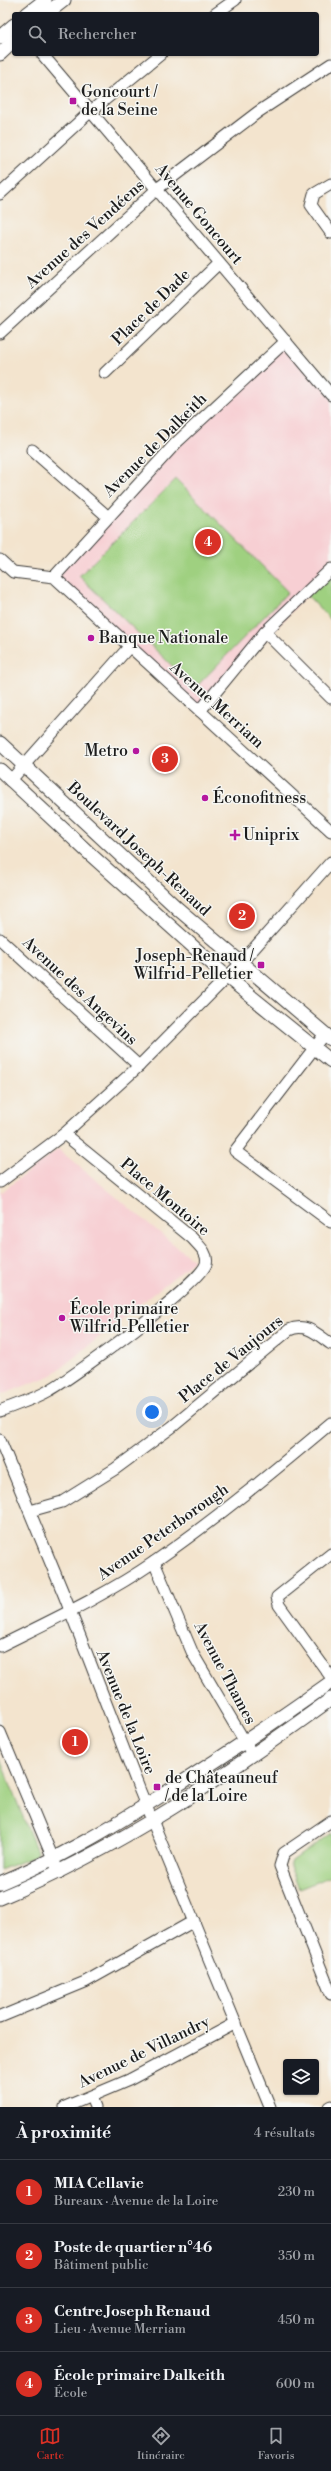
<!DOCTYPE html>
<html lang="fr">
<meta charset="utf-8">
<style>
body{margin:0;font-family:"Libre Bodoni",serif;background:#20242c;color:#f1f3f6}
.controls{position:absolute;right:12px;bottom:12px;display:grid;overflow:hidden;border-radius:4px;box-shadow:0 1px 3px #0004}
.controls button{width:36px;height:36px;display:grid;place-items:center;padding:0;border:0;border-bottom:1px solid #363941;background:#171b24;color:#f1f3f6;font:20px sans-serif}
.you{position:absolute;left:152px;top:1412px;width:14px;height:14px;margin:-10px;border:3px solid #fff;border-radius:50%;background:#1a73e8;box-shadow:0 0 0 6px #1a73e833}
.badge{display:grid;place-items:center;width:26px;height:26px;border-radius:50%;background:#d93025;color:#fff;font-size:13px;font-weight:700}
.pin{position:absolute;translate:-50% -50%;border:2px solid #fff;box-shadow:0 1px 4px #0006}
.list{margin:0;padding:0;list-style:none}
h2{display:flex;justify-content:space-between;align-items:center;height:52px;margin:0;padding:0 16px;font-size:17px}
h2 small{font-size:13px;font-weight:400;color:#9ea1a6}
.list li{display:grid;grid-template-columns:26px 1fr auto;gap:12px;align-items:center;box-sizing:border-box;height:64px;padding:0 16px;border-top:1px solid #363941}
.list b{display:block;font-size:15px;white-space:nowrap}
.list p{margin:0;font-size:13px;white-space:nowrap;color:#9ea1a6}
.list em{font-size:13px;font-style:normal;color:#9ea1a6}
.icon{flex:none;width:22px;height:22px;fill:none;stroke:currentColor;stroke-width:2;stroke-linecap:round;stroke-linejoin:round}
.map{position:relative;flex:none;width:331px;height:2107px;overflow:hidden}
.search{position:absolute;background:#171b24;box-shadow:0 1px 3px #0004;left:12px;right:12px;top:12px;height:44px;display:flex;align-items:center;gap:10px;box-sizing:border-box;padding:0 14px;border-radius:4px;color:#9ea1a6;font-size:15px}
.sheet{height:308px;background:#171b24}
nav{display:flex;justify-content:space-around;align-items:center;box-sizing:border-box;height:56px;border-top:1px solid #363941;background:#171b24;font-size:11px;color:#9ea1a6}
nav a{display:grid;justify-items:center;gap:2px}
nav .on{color:#d93025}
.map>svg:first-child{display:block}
</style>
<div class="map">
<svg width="331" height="2107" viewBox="0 0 331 2107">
<rect width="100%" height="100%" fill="#f6f6f2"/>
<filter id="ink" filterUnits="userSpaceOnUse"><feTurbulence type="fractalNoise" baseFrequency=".025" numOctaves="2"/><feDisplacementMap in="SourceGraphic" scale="8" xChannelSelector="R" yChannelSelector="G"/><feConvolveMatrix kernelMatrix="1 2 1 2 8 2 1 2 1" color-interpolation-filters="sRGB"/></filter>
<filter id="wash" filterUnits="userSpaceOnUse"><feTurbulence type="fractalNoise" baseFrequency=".012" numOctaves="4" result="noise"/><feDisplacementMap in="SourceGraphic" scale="16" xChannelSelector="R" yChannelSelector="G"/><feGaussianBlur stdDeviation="0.9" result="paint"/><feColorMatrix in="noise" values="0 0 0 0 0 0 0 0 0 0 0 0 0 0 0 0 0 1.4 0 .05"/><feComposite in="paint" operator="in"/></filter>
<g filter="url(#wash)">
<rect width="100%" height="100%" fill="#f3e4ce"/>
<g fill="#f7cfd3">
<polygon points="286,341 331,395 331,569 200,711 54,577 107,516"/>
<polygon points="58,1149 194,1261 52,1375 1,1395 0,1193"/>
</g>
<g fill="#9fd080" stroke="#5e764e">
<polygon points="176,479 288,592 195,688 79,576"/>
<polygon points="331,569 331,620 305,593"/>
<polygon points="0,1759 37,1852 35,1856 0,1870"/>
<polygon points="331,1833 331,1876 299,1889 290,1866 292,1861"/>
</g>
</g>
<g filter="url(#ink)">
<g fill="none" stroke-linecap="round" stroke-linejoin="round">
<defs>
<g id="minor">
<polyline points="215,14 235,0"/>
<polyline points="42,54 331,395"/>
<polyline points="331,184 314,194 311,205 331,233"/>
<polyline points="0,194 91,111 161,54"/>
<polyline points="0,333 157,189 258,112 331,64"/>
<polyline points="105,373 219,263"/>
<polyline points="32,450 107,516"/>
<polyline points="0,560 13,572 54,577 331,831"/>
<polyline points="54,577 176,443 286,341"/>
<polyline points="265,632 331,698"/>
<polyline points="200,711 265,632 331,569"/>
<polyline points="10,781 129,647"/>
<polyline points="0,939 139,1066"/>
<polyline points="325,1034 235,1151 331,1222"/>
<polyline points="0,1182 64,1134 139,1066 240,964 331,862"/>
<path d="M0 1411C17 1404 35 1399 50 1390 75 1376 199 1285 206 1264 209 1253 198 1245 192 1238L64 1134"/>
<polyline points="0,1440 64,1595 140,1791 270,2107"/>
<path d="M30 1511 62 1502 115 1469 172 1427 289 1330C306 1322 318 1335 331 1344"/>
<polyline points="331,1554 277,1597 279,1605 331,1677"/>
<polyline points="154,1562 193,1654 252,1754"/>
<path d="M0 1646C52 1620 106 1595 154 1562 216 1519 274 1471 331 1423"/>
<polyline points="0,1732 59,1873"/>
<polyline points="331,1821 284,1853 280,1866 331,1994"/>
<polyline points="0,2017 85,1982 194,1921"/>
<polyline points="91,2097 95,2107"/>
<polyline points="65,2107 129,2080 236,2023"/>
<polyline points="329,2107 331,2106"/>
</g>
<g id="tertiary">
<polyline points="27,14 45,0"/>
<polyline points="46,14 64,0"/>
<polyline points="0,37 14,25"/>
<polyline points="0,54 14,41"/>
<polyline points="0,743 178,909 331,1039"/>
<polyline points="0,770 91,855 227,977 331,1061"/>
<path d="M0 1883C58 1859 110 1828 162 1795 220 1759 276 1721 331 1682"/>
<path d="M0 1898C119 1849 228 1774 331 1699"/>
</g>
</defs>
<use href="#minor" stroke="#3c3a37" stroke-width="13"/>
<use href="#tertiary" stroke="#3c3a37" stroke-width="15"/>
<use href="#minor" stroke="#fff" stroke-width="11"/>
<use href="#tertiary" stroke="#fff" stroke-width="13"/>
</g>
</g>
<g fill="#b5179e" stroke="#f6f6f2" stroke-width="1.5">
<rect x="69" y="97" width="8" height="8" rx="2"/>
<circle cx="91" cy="638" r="4"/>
<circle cx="136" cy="751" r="4"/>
<circle cx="205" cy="798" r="4"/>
<path d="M233 829h4v4h4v4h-4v4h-4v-4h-4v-4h4z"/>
<rect x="257" y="961" width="8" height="8" rx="2"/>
<circle cx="62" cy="1318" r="4"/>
<rect x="153" y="1783" width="8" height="8" rx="2"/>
</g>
<g text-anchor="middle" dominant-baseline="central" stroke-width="3" stroke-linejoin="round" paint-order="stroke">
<g font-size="16" fill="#1c1c1c" stroke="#f6f6f2" text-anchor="start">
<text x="81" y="92">Goncourt /<tspan x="81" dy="18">de la Seine</tspan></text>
<text x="99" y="638">Banque Nationale</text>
<text x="128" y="751" text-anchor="end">Metro</text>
<text x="213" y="798">Éconofitness</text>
<text x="243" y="835">Uniprix</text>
<text x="253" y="956" text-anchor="end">Joseph-Renaud /<tspan x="253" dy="18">Wilfrid-Pelletier</tspan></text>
<text x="70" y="1309">École primaire<tspan x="70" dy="18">Wilfrid-Pelletier</tspan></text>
<text x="165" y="1778">de Châteauneuf<tspan x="165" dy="18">/ de la Loire</tspan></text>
</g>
<g font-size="16" fill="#1c1c1c" stroke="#f6f6f2">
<text transform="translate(199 214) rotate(50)">Avenue Goncourt</text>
<text transform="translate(85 234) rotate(-42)">Avenue des Vendéens</text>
<text transform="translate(151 307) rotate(-44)">Place de Dade</text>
<text transform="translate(155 445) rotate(-45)">Avenue de Dalkeith</text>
<text transform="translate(217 705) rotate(42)">Avenue Merriam</text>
<text transform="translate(139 849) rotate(43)">Boulevard Joseph-Renaud</text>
<text transform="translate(80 991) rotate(43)">Avenue des Angevins</text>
<text transform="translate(165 1197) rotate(40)">Place Montoire</text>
<text transform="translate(231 1359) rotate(-39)">Place de Vaujours</text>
<text transform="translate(163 1532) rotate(-35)">Avenue Peterborough</text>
<text transform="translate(225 1673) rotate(62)">Avenue Thames</text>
<text transform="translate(126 1712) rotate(68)">Avenue de la Loire</text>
<text transform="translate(144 2052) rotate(-26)">Avenue de Villandry</text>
</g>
</g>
</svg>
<div class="controls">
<button><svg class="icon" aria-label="layers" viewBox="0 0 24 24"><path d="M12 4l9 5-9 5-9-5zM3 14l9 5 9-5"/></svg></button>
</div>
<div class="you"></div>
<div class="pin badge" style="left:75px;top:1742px">1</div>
<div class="pin badge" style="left:242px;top:916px">2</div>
<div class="pin badge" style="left:165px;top:759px">3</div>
<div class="pin badge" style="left:208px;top:542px">4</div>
<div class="search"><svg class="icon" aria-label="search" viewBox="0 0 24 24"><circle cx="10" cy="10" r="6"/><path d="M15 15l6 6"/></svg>Rechercher</div>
</div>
<section class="sheet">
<h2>À proximité<small>4 résultats</small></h2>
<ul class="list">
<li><span class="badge">1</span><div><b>MIA Cellavie</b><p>Bureaux · Avenue de la Loire</p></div><em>230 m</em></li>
<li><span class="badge">2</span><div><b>Poste de quartier n°46</b><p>Bâtiment public</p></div><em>350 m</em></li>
<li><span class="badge">3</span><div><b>Centre Joseph Renaud</b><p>Lieu · Avenue Merriam</p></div><em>450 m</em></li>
<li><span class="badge">4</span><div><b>École primaire Dalkeith</b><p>École</p></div><em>600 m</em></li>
</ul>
</section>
<nav>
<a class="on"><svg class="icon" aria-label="map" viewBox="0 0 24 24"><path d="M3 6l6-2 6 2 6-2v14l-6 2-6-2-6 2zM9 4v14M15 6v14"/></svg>Carte</a>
<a><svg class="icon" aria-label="directions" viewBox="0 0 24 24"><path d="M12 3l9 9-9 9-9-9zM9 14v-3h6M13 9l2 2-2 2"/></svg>Itinéraire</a>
<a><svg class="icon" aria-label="saved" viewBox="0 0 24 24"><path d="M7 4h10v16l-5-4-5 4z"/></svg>Favoris</a>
</nav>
